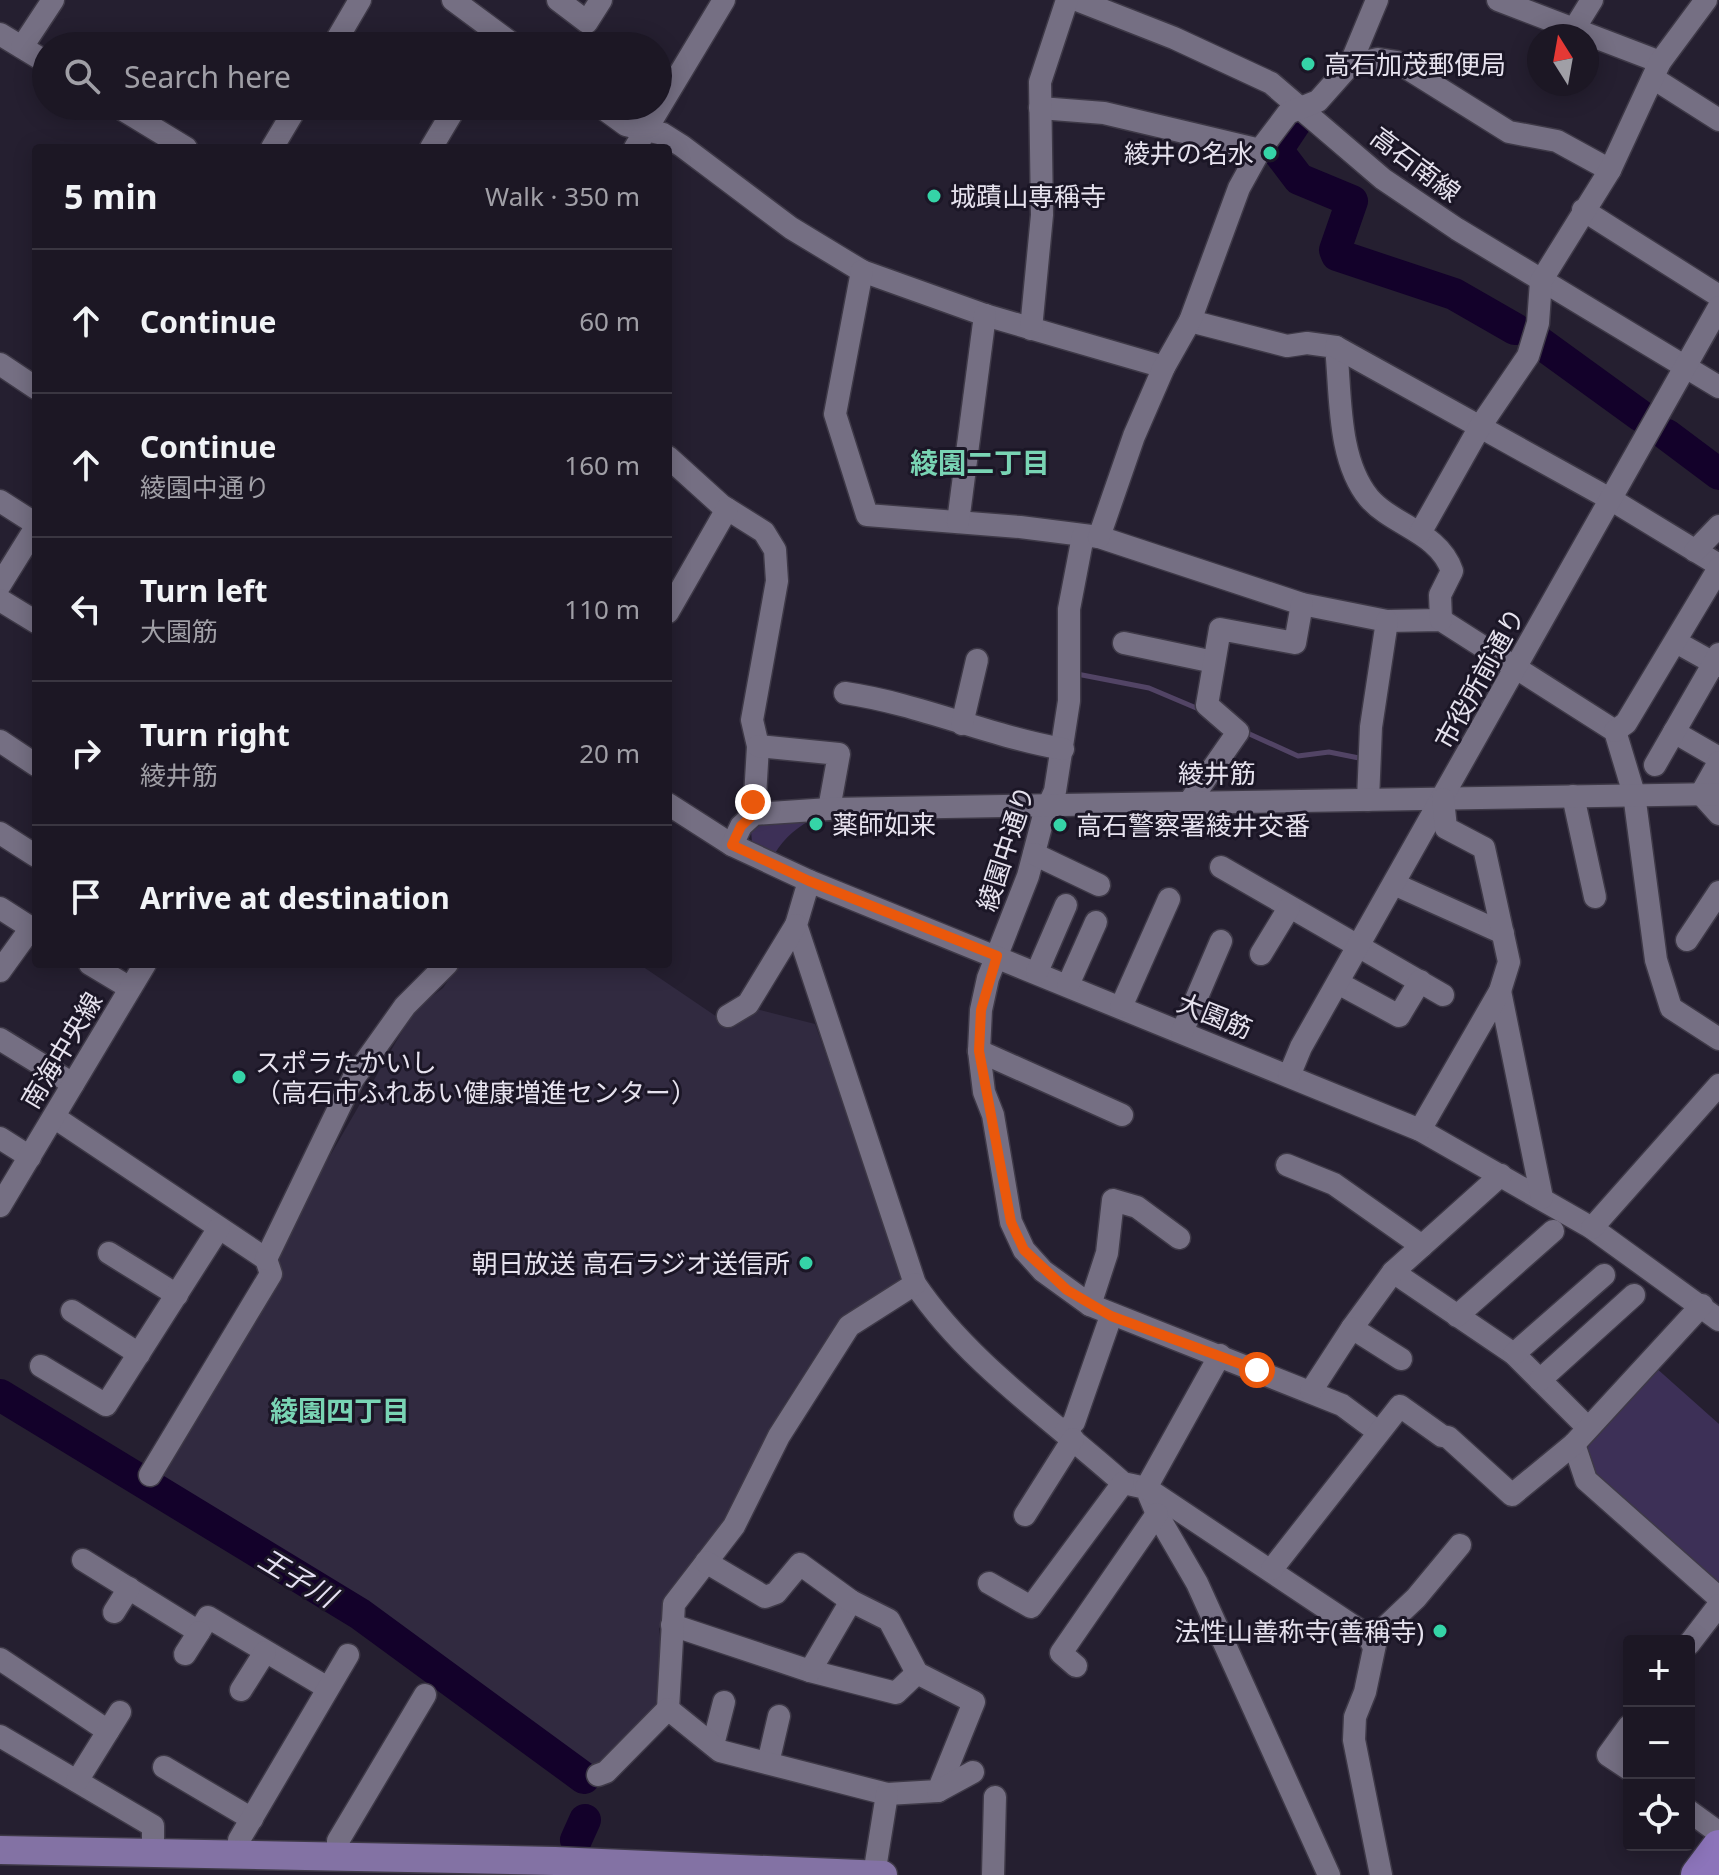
<!DOCTYPE html>
<meta charset="utf-8">
<style>
body{margin:0;font-family:"Noto Sans","Noto Sans JP",sans-serif;background:#25202c;color:#f1f3f6}
.controls{position:absolute;right:24px;bottom:24px;display:grid;overflow:hidden;border-radius:8px;box-shadow:0 4px 20px #0003}
.controls button{width:72px;height:72px;display:grid;place-items:center;padding:0;border:0;border-bottom:2px solid #3a3641;background:#1c1724;color:#f1f3f6;font:40px sans-serif}
.compass{position:absolute;left:1527px;top:24px;width:72px;height:72px;border-radius:50%;background:#1c1724;box-shadow:0 4px 20px #0003;rotate:349deg}
.stop{position:absolute;width:24px;height:24px;margin:-18px;border:6px solid #ea580c;border-radius:50%;background:#fff}
.stop.end{background:#ea580c;border-color:#fff;box-shadow:0 2px 8px #0008}
.list{margin:0;padding:0;list-style:none}
h2{display:flex;justify-content:space-between;align-items:center;height:104px;margin:0;padding:0 32px;font-size:34px}
h2 small{font-size:26px;font-weight:400;color:#a09fa6}
.list li{display:grid;grid-template-columns:52px 1fr auto;gap:24px;align-items:center;box-sizing:border-box;height:144px;padding:0 32px;border-top:2px solid #3a3641}
.list b{display:block;font-size:30px;white-space:nowrap}
.list p{margin:0;font-size:26px;white-space:nowrap;color:#a09fa6}
.list em{font-size:26px;font-style:normal;color:#a09fa6}
.icon{flex:none;width:44px;height:44px;fill:none;stroke:currentColor;stroke-width:2;stroke-linecap:round;stroke-linejoin:round}
.map{position:relative;flex:none;width:1719px;height:1875px;overflow:hidden}
.search{position:absolute;background:#1c1724;box-shadow:0 4px 20px #0003;left:32px;top:32px;width:640px;height:88px;display:flex;align-items:center;gap:20px;box-sizing:border-box;padding:0 28px;border-radius:44px;color:#a09fa6;font-size:30px}
.panel{position:absolute;background:#1c1724;box-shadow:0 4px 20px #0003;left:32px;top:144px;width:640px;height:824px;border-radius:8px}
.map>svg:first-child{display:block}
</style>
<div class="map">
<svg width="1719" height="1875" viewBox="0 0 1719 1875">
<rect width="100%" height="100%" fill="#251f30"/>
<polygon fill="#312a40" points="459,964 639,964 723,1021 748,1007 815,1024 906,1278 841,1317 787,1400 716,1536 674,1591 659,1629 665,1677 655,1713 602,1772 369,1614 156,1481 282,1274 276,1249 415,1009 443,988"/>
<g fill="#3d3057">
<path d="M817 816C798 827 785 836 774 855L752 842 751 831 756 824Z"/>
<polygon points="1655,1367 1719,1424 1719,1589 1592,1475 1586,1446"/>
</g>
<g fill="none" stroke-linecap="round" stroke-linejoin="round">
<g stroke="#524465" stroke-width="5">
<polyline points="1077,674 1149,688 1201,710"/>
<polyline points="1245,732 1298,756 1329,752 1364,759"/>
</g>
<g stroke="#13012a" stroke-width="32">
<polyline points="1297,120 1277,150 1299,179 1352,201 1335,250 1337,255 1454,294 1515,329"/>
<polyline points="1539,342 1641,416"/>
<polyline points="1667,435 1719,474"/>
<polyline points="0,1395 360,1614 584,1778"/>
<polyline points="576,1840 585,1820"/>
</g>
<defs>
<g id="minor">
<polyline points="453,0 515,46"/>
<polyline points="558,0 587,22 601,0"/>
<polyline points="1077,0 1174,38 1271,83 1383,179 1457,229 1719,387"/>
<polyline points="1498,0 1660,62"/>
<polyline points="1574,29 1592,0"/>
<polyline points="0,34 46,62"/>
<polyline points="333,46 360,0"/>
<polyline points="22,47 53,0"/>
<polyline points="1350,65 1378,59 1397,62 1509,132 1557,141 1610,170"/>
<polyline points="1653,78 1719,120"/>
<polyline points="117,106 186,148"/>
<polyline points="600,106 626,125 663,134 682,146 791,228 862,271 985,315 1164,367"/>
<polyline points="1040,108 1104,113 1260,150"/>
<polyline points="272,148 297,106"/>
<polyline points="431,148 456,106"/>
<polyline points="635,148 724,0"/>
<polyline points="1583,210 1719,296"/>
<polyline points="862,271 835,414 867,515 1020,527 1099,537 1302,604 1387,621 1441,620 1615,731 1634,794 1656,960 1671,1008 1719,1039"/>
<path d="M1190 321 1287 346 1307 343 1336 347C1341 394 1337 459 1369 498 1393 526 1439 532 1452 571L1440 595 1441 620"/>
<polyline points="1031,329 1042,215 1040,82 1067,0"/>
<polyline points="1336,347 1612,500 1719,565"/>
<polyline points="0,364 36,388"/>
<polyline points="668,457 721,505 764,532 775,550 777,581 752,720 758,746 754,814"/>
<polyline points="0,501 36,524"/>
<polyline points="958,522 985,315"/>
<polyline points="1420,533 1481,425 1528,356 1538,323 1541,281 1610,170 1660,62 1706,0"/>
<polyline points="1083,536 1069,609 1069,701 1055,791 1044,815 1028,876 988,978 981,1010 979,1051 984,1092 993,1115 1011,1222 1024,1250 1043,1271 1090,1305 1342,1405 1377,1431"/>
<polyline points="1099,537 1134,436 1164,367 1190,321 1239,188 1260,150 1288,113 1318,101 1350,65 1377,0"/>
<polyline points="1695,551 1719,526"/>
<polyline points="0,585 36,527"/>
<polyline points="0,600 36,622"/>
<polyline points="668,612 727,509"/>
<polyline points="1676,642 1719,666"/>
<polyline points="1124,643 1214,662"/>
<path d="M845 693C920 704 989 736 1063 749"/>
<polyline points="962,724 977,660"/>
<polyline points="1615,731 1626,723 1719,568"/>
<polyline points="1674,732 1719,758"/>
<polyline points="0,741 36,765"/>
<polyline points="758,746 839,754 829,809"/>
<polyline points="1719,762 1701,794 1719,814"/>
<polyline points="1655,765 1719,654"/>
<polyline points="1573,796 1595,897"/>
<polyline points="1368,800 1371,727 1387,621"/>
<polyline points="1190,801 1238,732 1207,705 1220,629 1295,643 1302,604"/>
<polyline points="668,804 732,845 809,881 1420,1130 1592,1228 1719,1320"/>
<polyline points="0,833 36,856"/>
<polyline points="732,845 741,826 754,814 829,809 1719,794"/>
<polyline points="1034,854 1099,885"/>
<polyline points="1221,867 1443,995"/>
<path d="M809 881 796 925 915 1284C968 1363 1053 1420 1123 1483L1146 1488 1157 1514 1197 1583 1329 1875"/>
<polyline points="1394,884 1503,933"/>
<polyline points="0,908 36,931"/>
<polyline points="1687,940 1719,892"/>
<polyline points="1261,954 1289,908"/>
<polyline points="90,964 130,988"/>
<polyline points="0,971 31,928"/>
<polyline points="1037,972 1066,905"/>
<polyline points="1338,983 1399,1016 1420,981"/>
<polyline points="1068,985 1096,922"/>
<polyline points="1500,991 1542,1198"/>
<polyline points="1121,1007 1169,899"/>
<polyline points="728,1016 748,1004 796,925"/>
<polyline points="1182,1032 1221,941"/>
<polyline points="0,1039 73,1084"/>
<polyline points="979,1051 1122,1115"/>
<polyline points="1289,1076 1301,1047 1719,307"/>
<polyline points="54,1117 266,1259 271,1274 150,1475"/>
<polyline points="1420,1130 1500,991 1509,962 1484,848 1446,828 1443,799"/>
<polyline points="0,1138 30,1157"/>
<polyline points="1287,1165 1334,1184 1422,1246"/>
<polyline points="0,1206 145,964"/>
<polyline points="1592,1228 1719,1085"/>
<polyline points="109,1253 177,1295"/>
<polyline points="266,1259 353,1079 405,1006 447,964"/>
<polyline points="1393,1272 1514,1354 1588,1428"/>
<polyline points="1090,1305 1107,1253 1113,1200 1137,1207 1179,1238"/>
<polyline points="72,1311 139,1354"/>
<polyline points="1457,1316 1553,1231"/>
<polyline points="1352,1328 1393,1272 1501,1175"/>
<polyline points="1514,1354 1604,1275"/>
<polyline points="1220,1355 1146,1488 1368,1636 1374,1647"/>
<polyline points="41,1366 106,1405 219,1228"/>
<polyline points="1540,1380 1634,1295"/>
<polyline points="1311,1391 1352,1328 1401,1359"/>
<polyline points="1066,1431 1074,1422 1111,1316"/>
<polyline points="1574,1444 1586,1480 1719,1598"/>
<polyline points="1025,1515 1073,1439"/>
<polyline points="83,1560 199,1632 208,1617 326,1687"/>
<polyline points="1272,1569 1400,1406 1442,1436 1448,1437 1512,1495 1574,1444 1702,1305"/>
<polyline points="989,1583 1031,1607 1123,1483"/>
<polyline points="114,1612 129,1588"/>
<polyline points="672,1625 810,1671 896,1693 917,1673"/>
<polyline points="1689,1644 1719,1605"/>
<polyline points="185,1654 199,1632"/>
<polyline points="0,1659 108,1731"/>
<polyline points="1076,1666 1061,1653 1157,1514"/>
<polyline points="810,1671 851,1601"/>
<polyline points="241,1690 265,1652"/>
<polyline points="668,1709 674,1604 734,1526 779,1436 849,1326 915,1284"/>
<polyline points="1629,1726 1608,1755 1629,1769"/>
<polyline points="0,1736 153,1826 153,1853"/>
<polyline points="713,1745 724,1702"/>
<polyline points="768,1763 779,1716"/>
<polyline points="164,1767 252,1819"/>
<polyline points="598,1775 606,1772 668,1709 720,1751 887,1794 938,1791 974,1702 917,1673 889,1620 851,1601 800,1564 776,1593 765,1597 706,1562"/>
<polyline points="77,1781 120,1712"/>
<polyline points="938,1791 973,1772"/>
<polyline points="1689,1811 1719,1833"/>
<polyline points="241,1855 239,1840 348,1655"/>
<polyline points="338,1856 338,1841 425,1695"/>
<polyline points="874,1875 887,1794"/>
<polyline points="993,1875 995,1797"/>
<polyline points="1381,1875 1354,1740 1355,1717 1365,1692 1377,1635 1416,1598 1460,1545"/>
</g>
<polyline id="major" points="0,1850 555,1861 883,1875"/>
<polyline id="highway" points="1698,1875 1719,1847"/>
</defs>
<use href="#minor" stroke="#3e3947" stroke-width="25"/>
<use href="#major" stroke="#3e3947" stroke-width="31"/>
<use href="#highway" stroke="#3e3947" stroke-width="37"/>
<use href="#minor" stroke="#756f83" stroke-width="22"/>
<use href="#major" stroke="#8372a4" stroke-width="28"/>
<use href="#highway" stroke="#8c74ba" stroke-width="34"/>
</g>
<g fill="none" stroke-linecap="round" stroke-linejoin="round">
<polyline stroke="#ea580c" stroke-width="10" points="753,802 754,814 741,826 732,845 809,881 997,956 981,1010 979,1051 1011,1222 1024,1250 1067,1290 1111,1316 1257,1370"/>
</g>
<g fill="#35d4a7" stroke="#1b1626" stroke-width="3">
<circle cx="1308" cy="64" r="8"/>
<circle cx="1270" cy="153" r="8"/>
<circle cx="934" cy="196" r="8"/>
<circle cx="816" cy="824" r="8"/>
<circle cx="1060" cy="825" r="8"/>
<circle cx="239" cy="1077" r="8"/>
<circle cx="806" cy="1263" r="8"/>
<circle cx="1440" cy="1631" r="8"/>
</g>
<g text-anchor="middle" dominant-baseline="central" stroke-width="6" stroke-linejoin="round" paint-order="stroke">
<g font-size="26" fill="#e6e2ee" stroke="#1b1626" text-anchor="start">
<text x="1324" y="64">高石加茂郵便局</text>
<text x="1254" y="153" text-anchor="end">綾井の名水</text>
<text x="950" y="196">城蹟山専稱寺</text>
<text x="832" y="824">薬師如来</text>
<text x="1076" y="825">高石警察署綾井交番</text>
<text x="255" y="1062">スポラたかいし<tspan x="255" dy="30">（高石市ふれあい健康増進センター）</tspan></text>
<text x="790" y="1263" text-anchor="end">朝日放送 高石ラジオ送信所</text>
<text x="1424" y="1631" text-anchor="end">法性山善称寺(善稱寺)</text>
</g>
<g font-size="26" fill="#e6e2ee" stroke="#1b1626">
<text transform="translate(1416 164) rotate(37)">高石南線</text>
<text transform="translate(1479 678) rotate(-61)">市役所前通り</text>
<text x="1217" y="773">綾井筋</text>
<text transform="translate(1005 848) rotate(-72)">綾園中通り</text>
<text transform="translate(1215 1015) rotate(22)">大園筋</text>
<text transform="translate(61 1050) rotate(-59)">南海中央線</text>
</g>
<g font-size="28" font-weight="bold" fill="#79d4b4" stroke="#1b1626">
<text x="980" y="462">綾園二丁目</text>
<text x="340" y="1410">綾園四丁目</text>
</g>
<g font-size="28" font-style="italic" fill="#e5e0f3" stroke="#1b1626">
<text transform="translate(298 1577) rotate(31)">王子川</text>
</g>
</g>
</svg>
<div class="controls">
<button>+</button>
<button>−</button>
<button><svg class="icon" aria-label="locate" viewBox="0 0 24 24"><circle cx="12" cy="12" r="6"/><path d="M12 2v4M12 18v4M2 12h4M18 12h4"/></svg></button>
</div>
<svg class="compass" viewBox="-18 -18 36 36"><path d="M0-13l5 13h-10z" fill="#e53935"/><path d="M0 13l5-13h-10z" fill="#a09fa6"/></svg>
<div class="stop" style="left:1257px;top:1370px"></div>
<div class="stop end" style="left:753px;top:802px"></div>
<div class="search"><svg class="icon" aria-label="search" viewBox="0 0 24 24"><circle cx="10" cy="10" r="6"/><path d="M15 15l6 6"/></svg>Search here</div>
<section class="panel">
<h2>5 min<small>Walk · 350 m</small></h2>
<ul class="list">
<li><svg class="icon" aria-label="ahead" viewBox="0 0 24 24"><path d="M12 20V5M6 11l6-6 6 6"/></svg><div><b>Continue</b></div><em>60 m</em></li>
<li><svg class="icon" aria-label="ahead" viewBox="0 0 24 24"><path d="M12 20V5M6 11l6-6 6 6"/></svg><div><b>Continue</b><p>綾園中通り</p></div><em>160 m</em></li>
<li><svg class="icon" aria-label="left" viewBox="0 0 24 24"><path d="M17 20v-9H6M10 6l-5 5 5 5"/></svg><div><b>Turn left</b><p>大園筋</p></div><em>110 m</em></li>
<li><svg class="icon" aria-label="right" viewBox="0 0 24 24"><path d="M7 20v-9h11M14 6l5 5-5 5"/></svg><div><b>Turn right</b><p>綾井筋</p></div><em>20 m</em></li>
<li><svg class="icon" aria-label="arrive" viewBox="0 0 24 24"><path d="M6 21V4h12l-3 4 3 4H6"/></svg><div><b>Arrive at destination</b></div></li>
</ul>
</section>
</div>
